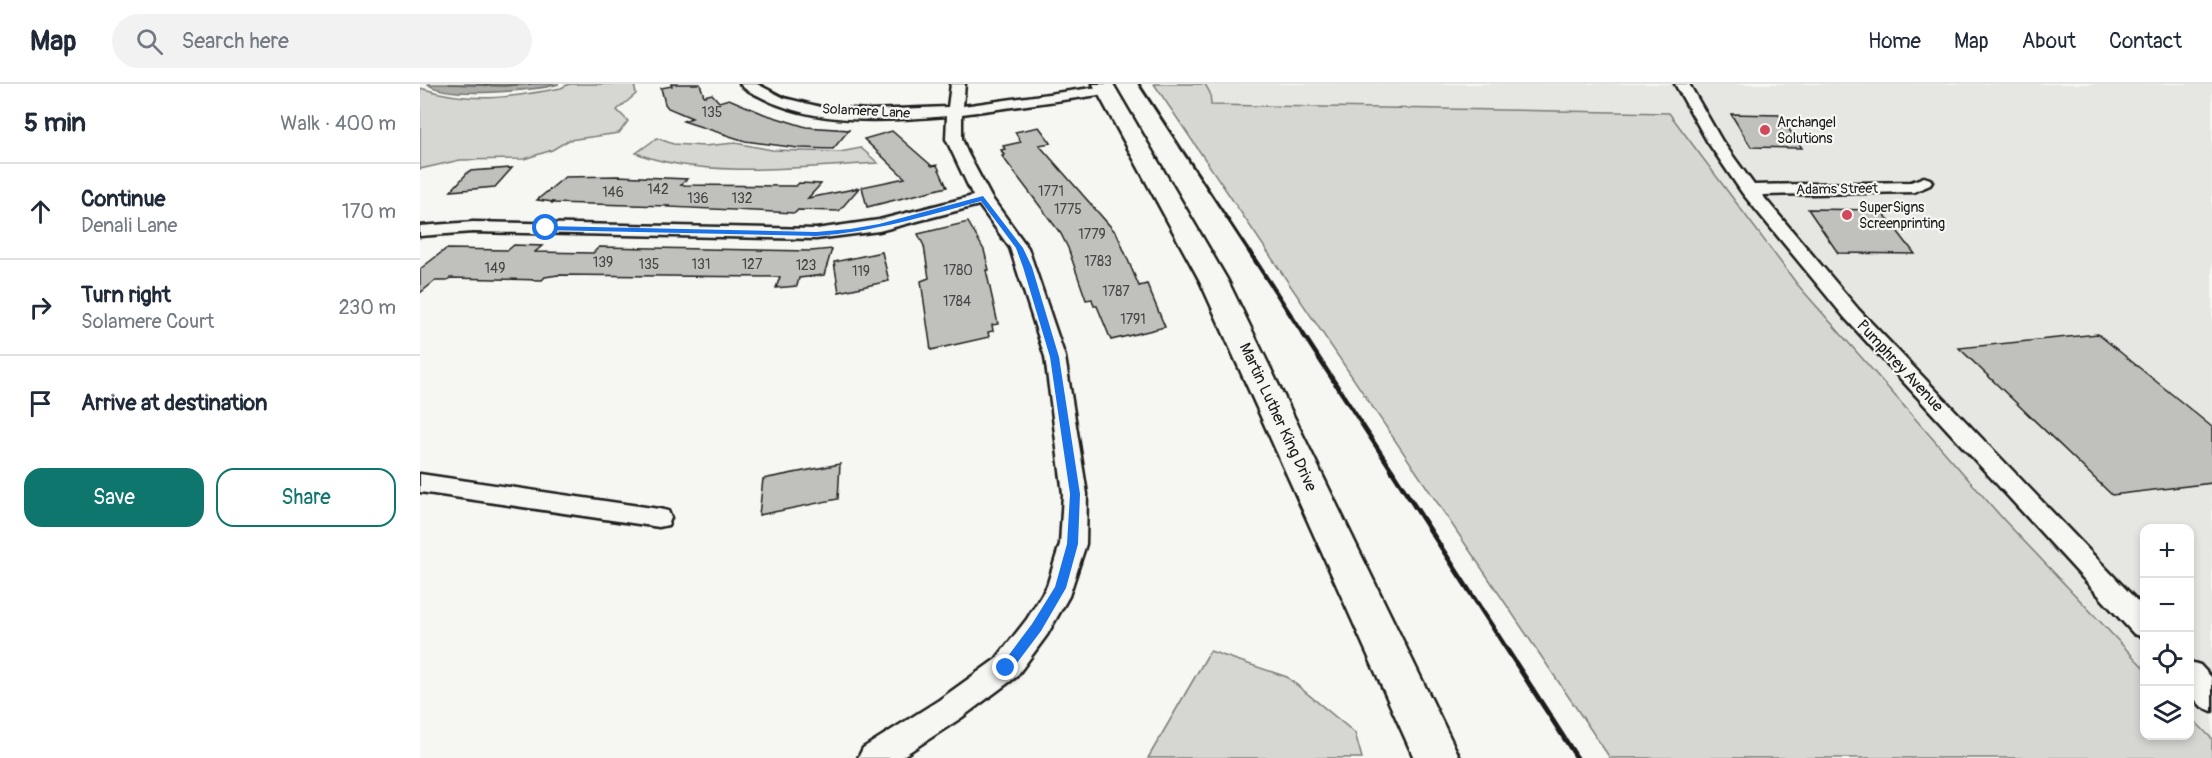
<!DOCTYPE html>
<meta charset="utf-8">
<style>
body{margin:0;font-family:Pangolin,sans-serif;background:#f2f2f3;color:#1f2937}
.controls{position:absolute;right:18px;bottom:18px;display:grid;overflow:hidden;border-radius:12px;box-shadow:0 3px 9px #0003}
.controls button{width:54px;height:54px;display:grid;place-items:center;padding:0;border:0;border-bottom:2px solid #e0e1e3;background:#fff;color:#1f2937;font:30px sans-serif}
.stop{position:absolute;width:18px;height:18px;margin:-14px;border:4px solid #1a73e8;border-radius:50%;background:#fff}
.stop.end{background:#1a73e8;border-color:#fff;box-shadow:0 2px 6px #0008}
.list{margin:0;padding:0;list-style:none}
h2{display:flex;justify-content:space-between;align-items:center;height:78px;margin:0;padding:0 24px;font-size:26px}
h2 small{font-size:20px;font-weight:400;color:#747a83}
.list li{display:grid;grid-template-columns:39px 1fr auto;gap:18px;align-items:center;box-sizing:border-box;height:96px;padding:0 24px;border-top:2px solid #e0e1e3}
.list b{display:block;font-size:22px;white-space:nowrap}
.list p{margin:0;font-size:20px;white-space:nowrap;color:#747a83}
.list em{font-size:20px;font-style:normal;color:#747a83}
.actions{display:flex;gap:12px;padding:18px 24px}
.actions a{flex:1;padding:14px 0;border:2px solid #0f766e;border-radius:18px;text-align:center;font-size:21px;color:#0f766e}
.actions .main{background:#0f766e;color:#fff}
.icon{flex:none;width:33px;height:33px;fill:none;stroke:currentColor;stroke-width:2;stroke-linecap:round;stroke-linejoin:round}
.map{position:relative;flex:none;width:1792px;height:674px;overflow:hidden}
header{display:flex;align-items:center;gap:36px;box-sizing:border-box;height:84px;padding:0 30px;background:#fff;border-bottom:2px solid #e0e1e3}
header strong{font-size:28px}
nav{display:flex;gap:33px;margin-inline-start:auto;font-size:21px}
.search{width:420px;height:54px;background:#f2f2f3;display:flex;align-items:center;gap:15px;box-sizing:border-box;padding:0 21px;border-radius:33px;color:#747a83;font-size:22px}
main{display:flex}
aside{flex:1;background:#fff}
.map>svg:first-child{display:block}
</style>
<header>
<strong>Map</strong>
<div class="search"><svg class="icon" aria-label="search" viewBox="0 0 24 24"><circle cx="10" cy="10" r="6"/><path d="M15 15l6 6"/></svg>Search here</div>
<nav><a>Home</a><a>Map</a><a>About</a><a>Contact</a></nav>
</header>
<main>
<aside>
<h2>5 min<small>Walk · 400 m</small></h2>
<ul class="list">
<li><svg class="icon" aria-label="ahead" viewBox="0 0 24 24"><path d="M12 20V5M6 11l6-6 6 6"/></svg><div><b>Continue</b><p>Denali Lane</p></div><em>170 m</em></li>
<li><svg class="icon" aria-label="right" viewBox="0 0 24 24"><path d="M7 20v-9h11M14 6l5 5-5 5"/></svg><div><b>Turn right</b><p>Solamere Court</p></div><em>230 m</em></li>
<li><svg class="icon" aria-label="arrive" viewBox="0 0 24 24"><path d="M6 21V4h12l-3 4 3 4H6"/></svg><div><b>Arrive at destination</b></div></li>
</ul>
<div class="actions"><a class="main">Save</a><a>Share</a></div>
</aside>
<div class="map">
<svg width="1792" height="674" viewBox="0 0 1792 674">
<rect width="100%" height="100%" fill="#f6f6f2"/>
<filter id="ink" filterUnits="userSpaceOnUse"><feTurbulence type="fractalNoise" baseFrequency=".0167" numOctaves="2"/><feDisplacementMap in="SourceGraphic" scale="12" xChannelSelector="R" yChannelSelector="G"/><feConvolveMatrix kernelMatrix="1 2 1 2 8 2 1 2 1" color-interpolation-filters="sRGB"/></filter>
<g filter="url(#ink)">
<path fill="#e6e6e2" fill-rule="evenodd" d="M758 0H1792V674H1247ZM1724 444H1770V652H1724Z"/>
<g fill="#d6d6d2" stroke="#797977" stroke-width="1.5">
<path d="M149 0H214L216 10 197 26 208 37 199 49 149 56 132 66 104 75 40 76 0 85V4C52 20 89 14 141 4Z"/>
<polygon points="734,0 785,0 790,9 791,21 1249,29 1377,200 1584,436 1724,584 1724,652 1770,652 1770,632 1792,655 1792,674 1190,674"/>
<path d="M237 54 253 60 284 62 315 59 352 66 420 68 441 64 458 79C390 83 279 95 216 69Z"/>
<polygon points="790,567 867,593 935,649 942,674 728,674"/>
</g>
<path fill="#acaca9" stroke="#727271" stroke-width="1.5" d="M8 0H139C117 7 23 15 8 0Z"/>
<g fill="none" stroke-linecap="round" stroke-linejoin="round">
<polyline stroke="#565654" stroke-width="1.5" points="29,0 83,2 111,0"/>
</g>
<g fill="#c0c0bd" stroke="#1c1c1c" stroke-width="1.5">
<polygon points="251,0 280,0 284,12 292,10 299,18 309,15 344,30 386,43 429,46 413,65 378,64 325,57 263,37 272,34 248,24 245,20 241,4 252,2"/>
<polygon points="1311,30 1359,31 1382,64 1331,63"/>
<polygon points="619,43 631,59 619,61 697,150 719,202 727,200 745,243 691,256 677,222 674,222 672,215 666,216 648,164 641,150 582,72 584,71 581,66 585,65 583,62 601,58 595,48"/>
<polygon points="472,47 512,82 517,81 527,103 447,123 442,103 485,94 444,55"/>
<polygon points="92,84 75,103 31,107 49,87"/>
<polygon points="197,92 267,95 261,101 376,102 379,99 401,100 388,114 439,104 419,127 378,126 375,129 248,123 250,122 131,119 133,118 117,116 145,93"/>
<polygon points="1388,125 1461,126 1495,170 1418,169"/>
<polygon points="548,138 564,166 569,186 566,186 578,240 572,241 573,247 568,248 569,253 511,266 501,197 509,194 504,162 498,150"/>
<polygon points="94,161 122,162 115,168 173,169 179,163 391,167 412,165 404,191 379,194 377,202 356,204 360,193 138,191 125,193 122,196 30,194 26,197 15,197 0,209 0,185 26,165 88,166"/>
<polygon points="462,168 469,197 419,208 414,178"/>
<polygon points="1678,250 1792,343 1792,399 1692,411 1539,264"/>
<polygon points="420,380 418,415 339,431 343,395"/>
</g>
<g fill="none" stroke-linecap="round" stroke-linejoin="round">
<defs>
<g id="minor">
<path d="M320 0H337L364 14 401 23 449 26 528 23 531 0H545L543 22 686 2 693 6 686 10 542 30V55L547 68 571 113 608 164 645 273 667 410 666 460 649 512 627 551 596 593 541 634 480 674H438L443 664 519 616 576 575 607 535 627 502 640 460 643 410 625 273 590 164 559 121 459 147 396 155 53 148 0 152V142L53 138 396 145 459 136 553 112 526 55 527 32C467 37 394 42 339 12 333 9 325 6 320 0Z"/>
<polygon points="1255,0 1269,0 1302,57 1334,101 1491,98 1504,93 1510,95 1512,98 1510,101 1494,108 1342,111 1439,226 1724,524 1724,553 1714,550 1425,234 1323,110 1287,57"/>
<polygon points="0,390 239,425 248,427 251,434 248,441 239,443 0,408"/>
<polygon points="1770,578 1780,581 1792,594 1792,627 1782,623 1770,610"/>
</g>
<polygon id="primary" points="673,0 693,0 808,197 1040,674 994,674 780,197"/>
</defs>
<use href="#minor" stroke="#1c1c1c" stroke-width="5"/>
<use href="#primary" stroke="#1c1c1c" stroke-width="5"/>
<use href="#minor" fill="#f6f6f2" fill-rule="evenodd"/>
<use href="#primary" fill="#f6f6f2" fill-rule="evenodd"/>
<polyline stroke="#1c1c1c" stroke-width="3" points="719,0 830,169"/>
<polyline stroke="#1c1c1c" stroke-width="4.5" points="829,167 973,388"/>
<polyline stroke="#1c1c1c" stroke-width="5" points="972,387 1157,674"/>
</g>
</g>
<path fill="#1a73e8" d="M563 112 603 164 612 183 639 273 660 410 658 460 646 504 621 547 591 587 586 589 580 584 582 580 612 540 635 503 647 460 650 410 630 273 603 183 596 164 561 117C506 132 453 148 396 152L126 146 122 144 126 142 396 148 430 145 459 140Z"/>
<g fill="#d1495b" stroke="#f6f6f2" stroke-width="2">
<circle cx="1345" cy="46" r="6"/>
<circle cx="1427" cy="131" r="6"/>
</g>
<g text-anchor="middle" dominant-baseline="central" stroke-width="4.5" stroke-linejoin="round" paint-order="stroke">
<g font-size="14" fill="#1c1c1c" stroke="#f6f6f2">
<text transform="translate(446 27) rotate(3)">Solamere Lane</text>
<text transform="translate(1417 105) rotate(-1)">Adams Street</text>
</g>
<g font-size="14" fill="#454544">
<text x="292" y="28">135</text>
<text x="238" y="105">142</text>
<text x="631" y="107">1771</text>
<text x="193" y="108">146</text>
<text x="278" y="114">136</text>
<text x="322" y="114">132</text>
<text x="648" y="125">1775</text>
<text x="672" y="150">1779</text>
<text x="678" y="177">1783</text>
<text x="183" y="178">139</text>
<text x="229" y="180">135</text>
<text x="281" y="180">131</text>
<text x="332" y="180">127</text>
<text x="386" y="181">123</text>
<text x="75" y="184">149</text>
<text x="538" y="186">1780</text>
<text x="441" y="187">119</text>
<text x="696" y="207">1787</text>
<text x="537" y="217">1784</text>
<text x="713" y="235">1791</text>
</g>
<g font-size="14" fill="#1c1c1c" stroke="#f6f6f2" text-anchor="start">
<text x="1357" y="38">Archangel<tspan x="1357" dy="16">Solutions</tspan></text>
<text x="1439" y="123">SuperSigns<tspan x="1439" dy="16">Screenprinting</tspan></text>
</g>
<g font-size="16" fill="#1c1c1c" stroke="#f6f6f2">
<text transform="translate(1480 282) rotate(47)">Pumphrey Avenue</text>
<text transform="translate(858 333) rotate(65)">Martin Luther King Drive</text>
</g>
</g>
</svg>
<div class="controls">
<button>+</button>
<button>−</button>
<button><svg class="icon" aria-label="locate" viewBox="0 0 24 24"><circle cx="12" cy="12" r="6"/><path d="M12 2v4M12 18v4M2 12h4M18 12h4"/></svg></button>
<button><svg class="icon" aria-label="layers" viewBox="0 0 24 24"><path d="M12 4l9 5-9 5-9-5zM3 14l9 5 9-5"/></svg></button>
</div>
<div class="stop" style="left:126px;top:144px"></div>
<div class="stop end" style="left:586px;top:584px"></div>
</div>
</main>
